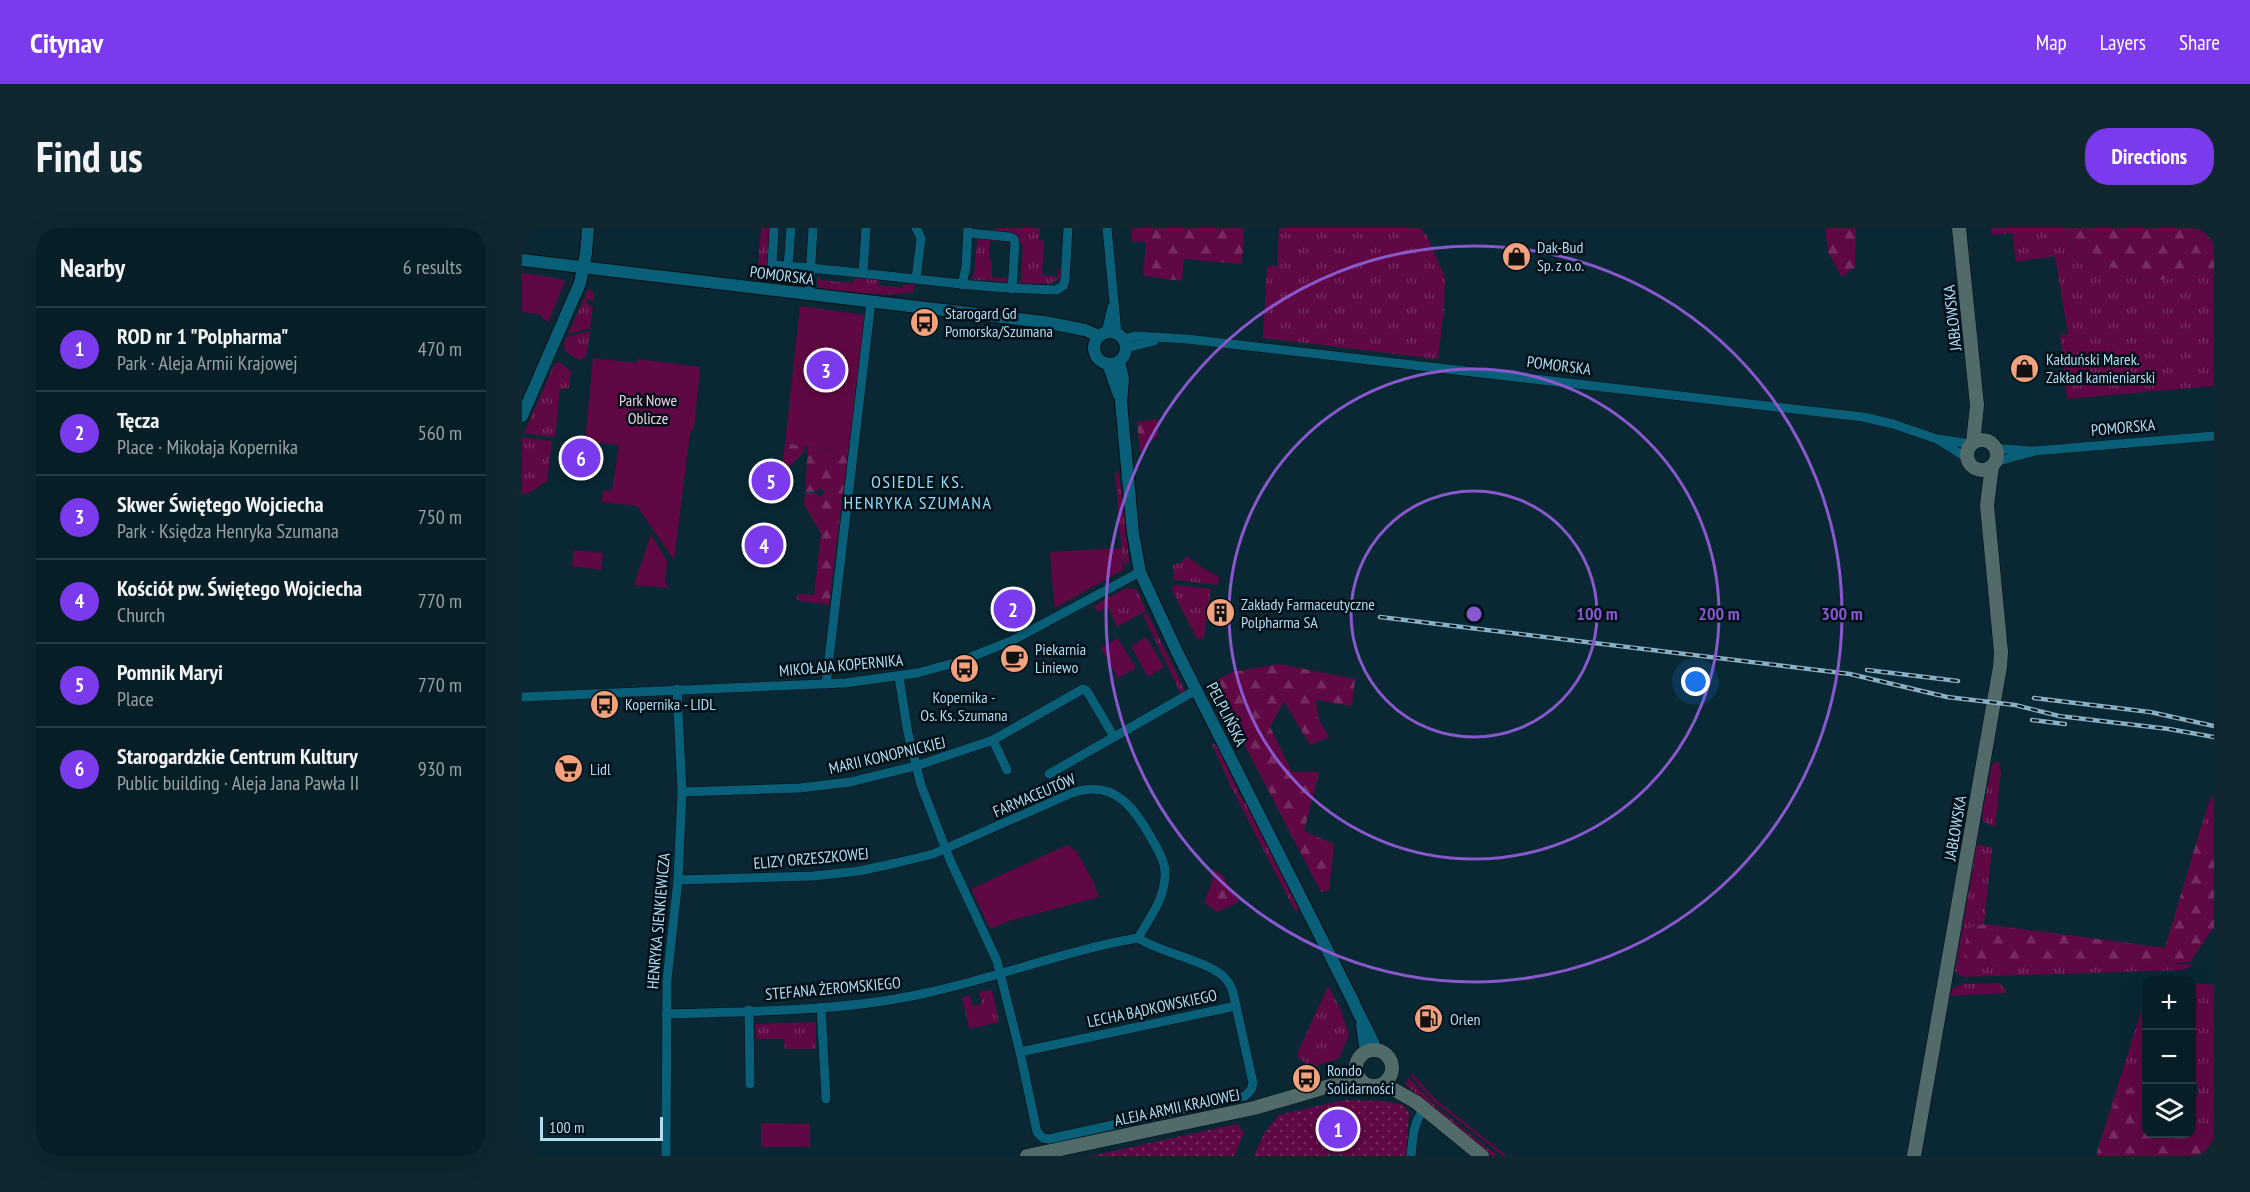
<!DOCTYPE html>
<meta charset="utf-8">
<style>
body{margin:0;font-family:"PT Sans Narrow",sans-serif;background:#10272f;color:#f1f3f6}
.controls{position:absolute;right:18px;bottom:18px;display:grid;overflow:hidden;border-radius:12px;box-shadow:0 6px 24px #0002}
.controls button{width:54px;height:54px;display:grid;place-items:center;padding:0;border:0;border-bottom:2px solid #283c44;background:#071e27;color:#f1f3f6;font:30px sans-serif}
.scale{position:absolute;left:18px;bottom:15px;width:123px;box-sizing:border-box;padding-left:6px;border:3px solid #b3def1;border-top:0;font-size:16px;line-height:21px;white-space:nowrap;color:#b3def1;-webkit-text-stroke:4px #001018;paint-order:stroke}
.you{position:absolute;left:1174px;top:454px;width:21px;height:21px;margin:-15px;border:4px solid #fff;border-radius:50%;background:#1a73e8;box-shadow:0 0 0 9px #1a73e833}
.badge{display:grid;place-items:center;width:39px;height:39px;border-radius:50%;background:#7c3aed;color:#fff;font-size:20px;font-weight:700}
.pin{position:absolute;translate:-50% -50%;border:3px solid #fff;box-shadow:0 2px 6px #0006}
.list{margin:0;padding:0;list-style:none}
h2{display:flex;justify-content:space-between;align-items:center;height:78px;margin:0;padding:0 24px;font-size:26px}
h2 small{font-size:20px;font-weight:400;color:#98a2a7}
.list li{display:grid;grid-template-columns:39px 1fr auto;gap:18px;align-items:center;box-sizing:border-box;height:84px;padding:0 24px;border-top:2px solid #283c44}
.list b{display:block;font-size:22px;white-space:nowrap}
.list p{margin:0;font-size:20px;white-space:nowrap;color:#98a2a7}
.list em{font-size:20px;font-style:normal;color:#98a2a7}
.icon{flex:none;width:33px;height:33px;fill:none;stroke:currentColor;stroke-width:2;stroke-linecap:round;stroke-linejoin:round}
.map{position:relative;flex:none;width:1692px;height:928px;overflow:hidden;border-radius:24px}
header{display:flex;align-items:center;gap:36px;box-sizing:border-box;height:84px;padding:0 30px;background:#7c3aed;color:#fff}
header strong{font-size:28px}
nav{display:flex;gap:33px;margin-inline-start:auto;font-size:21px}
.intro{display:flex;align-items:center;justify-content:space-between;box-sizing:border-box;height:144px;padding:0 36px}
h1{margin:0;font-size:42px}
.button{padding:15px 27px;border-radius:24px;background:#7c3aed;color:#fff;font-size:21px;font-weight:700}
main{display:flex;gap:36px;padding:0 36px}
aside{flex:1;background:#071e27;border-radius:24px;box-shadow:0 6px 24px #0002}
.map>svg:first-child{display:block}
</style>
<header>
<strong>Citynav</strong>
<nav><a>Map</a><a>Layers</a><a>Share</a></nav>
</header>
<div class="intro"><h1>Find us</h1><a class="button">Directions</a></div>
<main>
<aside>
<h2>Nearby<small>6 results</small></h2>
<ul class="list">
<li><span class="badge">1</span><div><b>ROD nr 1 &quot;Polpharma&quot;</b><p>Park · Aleja Armii Krajowej</p></div><em>470 m</em></li>
<li><span class="badge">2</span><div><b>Tęcza</b><p>Place · Mikołaja Kopernika</p></div><em>560 m</em></li>
<li><span class="badge">3</span><div><b>Skwer Świętego Wojciecha</b><p>Park · Księdza Henryka Szumana</p></div><em>750 m</em></li>
<li><span class="badge">4</span><div><b>Kościół pw. Świętego Wojciecha</b><p>Church</p></div><em>770 m</em></li>
<li><span class="badge">5</span><div><b>Pomnik Maryi</b><p>Place</p></div><em>770 m</em></li>
<li><span class="badge">6</span><div><b>Starogardzkie Centrum Kultury</b><p>Public building · Aleja Jana Pawła II</p></div><em>930 m</em></li>
</ul>
</aside>
<div class="map">
<svg width="1692" height="928" viewBox="0 0 1692 928">
<defs>
<pattern id="grass-tufts" width="24" height="20" patternUnits="userSpaceOnUse" patternTransform="scale(1.5)"><rect width="24" height="20" fill="#600843"/><path d="M3 7l-1-3M5 7V3M7 7l1-3M15 17l-1-3M17 17v-4M19 17l1-3" fill="none" stroke="#742c5f"/></pattern>
<pattern id="forest-firs" width="22" height="20" patternUnits="userSpaceOnUse" patternTransform="scale(1.5)"><rect width="22" height="20" fill="#600843"/><path d="M5 1l3.5 6h-7zM16 11l3.5 6h-7z" fill="#742c5f"/></pattern>
<pattern id="garden-dots" width="8" height="8" patternUnits="userSpaceOnUse" patternTransform="scale(1.5)"><rect width="8" height="8" fill="#600843"/><path d="M2 2h.1M6 6h.1" fill="none" stroke="#742c5f" stroke-width="1.8" stroke-linecap="round"/></pattern>
</defs>
<rect width="100%" height="100%" fill="#092834"/>
<g fill="url(#grass-tufts)">
<polygon points="239,0 250,0 247,53 235,51"/>
<polygon points="473,0 518,0 517,12 522,13 520,47 536,49 536,41 540,41 539,50 527,56 494,55 499,53 501,17 473,5"/>
<polygon points="757,0 898,0 905,8 923,49 922,81 916,131 741,110 745,38 755,38"/>
<polygon points="1469,0 1546,0 1550,21 1623,54 1692,44 1692,158 1545,171 1538,107 1546,106 1533,28 1494,34 1490,5 1470,7"/>
<polygon points="455,10 483,10 483,14 468,13 467,32 470,33 470,49 485,50 486,44 489,43 487,54 443,51 450,50 453,40"/>
<path d="M298 48V52L331 55 334 49 357 52 356 57 380 60V57L393 56 391 64C363 69 323 65 295 59V49Z"/>
<polygon points="67,60 72,66 72,73 66,71 64,75 71,79 68,100 46,106"/>
<polygon points="68,103 64,129 57,132 43,123 42,115 45,109"/>
<polygon points="37,134 49,143 47,160 38,161 33,209 2,205 32,137"/>
<polygon points="0,209 30,213 25,253 5,266 0,265"/>
<polygon points="593,245 597,245 603,295 599,246 601,249 606,301 604,305 607,334 601,338"/>
<polygon points="665,328 679,339 697,349 696,357 653,352 651,350 651,337 660,334"/>
<polygon points="653,357 689,361 682,410 675,411 650,362 651,358"/>
<polygon points="604,360 615,362 624,383 595,399 586,379 576,384 572,378"/>
<polygon points="625,385 663,463 659,466 621,387"/>
<polygon points="690,516 694,516 719,569 730,583 779,681 773,683 709,559"/>
<polygon points="1478,533 1477,541 1479,542 1473,599 1462,594 1460,588 1470,536"/>
<polygon points="1689,568 1692,571 1692,613 1675,612"/>
<polygon points="1455,616 1470,620 1462,696 1445,701 1452,738 1673,736 1661,742 1442,749 1437,747 1433,743"/>
<polygon points="1477,755 1484,762 1484,765 1428,768 1430,761 1440,756"/>
<polygon points="1670,755 1692,757 1692,913 1670,902 1670,875 1676,866 1674,852 1670,851"/>
<polygon points="806,758 818,780 827,807 817,830 782,842 785,835 776,830 776,824"/>
<polygon points="470,762 477,794 447,801 440,770 448,767 451,778 460,776 457,764"/>
<polygon points="1624,768 1624,853 1599,868 1584,895"/>
<polygon points="294,794 294,821 263,821 262,811 234,811 234,796"/>
<polygon points="890,845 912,870 985,928 981,928 909,871 888,847"/>
<polygon points="886,850 917,881 976,928 968,928 883,856"/>
</g>
<g fill="url(#forest-firs)">
<polygon points="610,0 722,0 720,36 662,31 660,53 621,48 624,14 610,13"/>
<polygon points="1303,0 1334,0 1333,39 1320,49 1306,24"/>
<polygon points="1546,0 1692,0 1692,44 1623,54 1550,21"/>
<polygon points="636,191 636,207 618,224 615,194"/>
<polygon points="263,215 283,218 282,224 262,244 260,240"/>
<polygon points="286,219 326,225 307,377 274,372 276,366 292,367 299,305 282,276 283,265 293,265 298,269 303,265 298,260 293,264 283,264"/>
<polygon points="757,436 833,451 830,478 794,472 796,490 807,509 788,517 762,473 748,499 770,544 797,544 782,603 812,616 807,662 799,664 690,454 711,444"/>
<polygon points="1675,612 1692,613 1692,699 1668,734 1640,737 1452,738 1443,726 1445,701 1462,696 1643,720"/>
<polygon points="691,641 701,648 717,674 695,684 682,674 690,654"/>
<path d="M1624 853V906H1670V902L1692 913V928H1574C1582 901 1592 860 1624 853Z"/>
</g>
<g fill="#600843">
<polygon points="0,45 35,50 43,53 26,95 17,86 0,84"/>
<polygon points="278,78 343,87 326,225 263,215"/>
<polygon points="71,130 115,135 115,131 178,139 172,200 168,205 152,332 115,278 80,274 81,262 90,263 97,217 63,213"/>
<polygon points="129,306 145,333 143,354 147,360 112,357"/>
<polygon points="599,320 601,342 535,379 532,377 528,324"/>
<polygon points="52,322 81,325 79,342 50,338"/>
<polygon points="624,409 642,439 626,449 609,418"/>
<polygon points="596,410 614,440 596,450 579,420"/>
<polygon points="545,617 554,623 574,658 573,660 577,669 487,693 468,701 449,661"/>
<polygon points="239,895 288,896 288,919 239,919"/>
</g>
<g fill="url(#garden-dots)">
<polygon points="822,872 859,873 880,876 887,884 884,928 732,928 743,904 757,887"/>
<polygon points="715,896 722,905 712,928 569,928"/>
</g>
<g fill="none" stroke-linecap="round" stroke-linejoin="round">
<defs>
<g id="minor">
<path d="M252 0 250 37C345 43 439 60 534 62L541 58 543 52 546 0"/>
<polyline points="585,0 595,106"/>
<polyline points="446,5 488,9 492,11 493,15 490,61"/>
<polyline points="266,38 269,0"/>
<polyline points="341,45 344,0"/>
<polyline points="394,51 399,10 394,0"/>
<polyline points="440,57 444,39 446,0"/>
<polyline points="287,67 291,0"/>
<polyline points="584,105 590,79"/>
<polyline points="601,111 614,108 665,111 1341,189 1371,196 1415,211 1450,216"/>
<polyline points="604,120 632,113"/>
<polyline points="1415,211 1445,230"/>
<polyline points="1473,219 1481,221 1512,223 1692,208"/>
<polyline points="1473,234 1510,224"/>
<polyline points="377,449 386,505 399,557 428,632 475,733 498,824 515,904 521,910 527,911 723,868 729,862 731,855 714,778"/>
<polyline points="304,456 349,74"/>
<polyline points="0,469 323,455 395,445 436,434 489,413 618,344"/>
<polyline points="471,512 485,542"/>
<polyline points="527,546 592,509"/>
<polyline points="160,564 278,560 328,554 394,538 471,512 561,461 565,463 592,509 674,462"/>
<polyline points="299,779 304,871"/>
<polyline points="227,782 228,856"/>
<path d="M144 786C230 783 319 784 404 765 475 750 544 722 616 710 628 689 642 672 643 648 644 635 637 624 631 613 613 581 593 550 550 565L411 626 374 635 337 643 291 648 156 652"/>
<path d="M498 824 714 778C712 767 710 756 701 748 683 732 639 725 616 710"/>
<polyline points="144,928 145,752 156,652 160,564 155,461"/>
<path d="M889 928C891 910 891 895 902 881"/>
</g>
<g id="tertiary">
<polyline points="0,32 522,94 563,102 577,108"/>
<circle cx="588" cy="120" r="16"/>
<path d="M597 133 601 151 599 174 611 305 618 344 655 424 831 773C838 790 848 805 854 822"/>
<polyline points="586,136 597,167"/>
<polyline points="0,188 58,55 64,25 66,0"/>
<polyline points="840,797 844,825"/>
</g>
<g id="secondary">
<polyline points="1437,0 1455,177 1451,215"/>
<circle cx="1460" cy="227" r="15"/>
<circle cx="852" cy="840" r="18"/>
<polyline points="862,856 894,874 960,928"/>
<polyline points="505,928 732,880 811,857 839,852"/>
<polyline points="1392,928 1478,439 1479,424 1465,277 1470,238"/>
</g>
</defs>
<use href="#minor" stroke="#040f14" stroke-width="10"/>
<use href="#tertiary" stroke="#040f14" stroke-width="14"/>
<use href="#secondary" stroke="#040f14" stroke-width="15"/>
<use href="#minor" stroke="#095e78" stroke-width="9"/>
<use href="#tertiary" stroke="#095e78" stroke-width="12"/>
<use href="#secondary" stroke="#526b6a" stroke-width="14"/>
<defs>
<g id="rail">
<polyline points="858,389 1328,446 1425,469 1493,477 1537,488 1647,501 1692,509"/>
<polyline points="1345,442 1436,453"/>
<polyline points="1512,470 1628,484 1692,498"/>
<polyline points="1510,492 1543,496"/>
</g>
</defs>
<use href="#rail" stroke="#88b0c2" stroke-width="4.5"/>
<use href="#rail" stroke="#001018" stroke-width="2" stroke-dasharray="7" stroke-linecap="butt"/>
</g>
<g fill="none" stroke="#8958cc" stroke-width="3">
<circle cx="952" cy="386" r="123"/>
<circle cx="952" cy="386" r="245"/>
<circle cx="952" cy="386" r="368"/>
</g>
<defs>
<symbol id="shop-disc" viewBox="-11 -11 22 22"><circle r="9.5" fill="#f1a17b" stroke="#001018"/><path d="M-5-2.5h2.3a2.7 3.5 0 0 1 5.4 0H5L5.5 6h-11ZM-1.5-2.5h3a1.5 2.3 0 0 0-3 0Z" fill="#111"/></symbol>
<symbol id="bus-disc" viewBox="-11 -11 22 22"><circle r="9.5" fill="#f1a17b" stroke="#001018"/><path d="M-5-6H5V4H4V6H2V4H-2V6H-4V4H-5ZM-3.5-4V0h7V-4ZM-3.5 1.2v1.5H-2V1.2ZM2 1.2v1.5H3.5V1.2Z" fill="#111"/></symbol>
<symbol id="building-disc" viewBox="-11 -11 22 22"><circle r="9.5" fill="#f1a17b" stroke="#001018"/><path d="M-4-6H4V6H1V3H-1V6H-4ZM-2.5-4.3h1.7v1.8h-1.7ZM.8-4.3h1.7v1.8H.8ZM-2.5-1h1.7V.8h-1.7ZM.8-1h1.7V.8H.8Z" fill="#111"/></symbol>
<symbol id="cafe-disc" viewBox="-11 -11 22 22"><circle r="9.5" fill="#f1a17b" stroke="#001018"/><path d="M-5.5-4.5H6V0H3Q3 3.5 0 3.5H-2.5Q-5.5 3.5-5.5 0ZM3-3.2v2h1.7v-2ZM-6 4.5H4V6H-6Z" fill="#111"/></symbol>
<symbol id="supermarket-disc" viewBox="-11 -11 22 22"><circle r="9.5" fill="#f1a17b" stroke="#001018"/><path d="M-6-5.5h2.5l.6 2H6L4.5 2H-2.5L-4.4-4H-6ZM-1.5 3.2a1.3 1.3 0 1 0 .1 0ZM3 3.2a1.3 1.3 0 1 0 .1 0Z" fill="#111"/></symbol>
<symbol id="fuel-disc" viewBox="-11 -11 22 22"><circle r="9.5" fill="#f1a17b" stroke="#001018"/><path d="M-5.5-6h7V0h2V4h1.3V-2.5L3-4.5l.8-.8L6-3V5H2.5V1h-1V6h-7ZM-4.2-4.7v3.2H.2V-4.7Z" fill="#111"/></symbol>
</defs>
<g fill-rule="evenodd">
<use href="#shop-disc" x="978" y="12" width="33" height="33"/>
<use href="#bus-disc" x="386" y="78" width="33" height="33"/>
<use href="#shop-disc" x="1486" y="124" width="33" height="33"/>
<use href="#building-disc" x="682" y="368" width="33" height="33"/>
<use href="#cafe-disc" x="476" y="414" width="33" height="33"/>
<use href="#bus-disc" x="426" y="424" width="33" height="33"/>
<use href="#bus-disc" x="66" y="460" width="33" height="33"/>
<use href="#supermarket-disc" x="30" y="524" width="33" height="33"/>
<use href="#fuel-disc" x="890" y="774" width="33" height="33"/>
<use href="#bus-disc" x="768" y="834" width="33" height="33"/>
</g>
<g text-anchor="middle" dominant-baseline="central" stroke-width="5" stroke-linejoin="round" paint-order="stroke">
<g font-size="16" fill="#b3def1" stroke="#001018" text-anchor="start">
<text x="1015" y="19">Dak-Bud<tspan x="1015" dy="18">Sp. z o.o.</tspan></text>
<text x="423" y="85">Starogard Gd<tspan x="423" dy="18">Pomorska/Szumana</tspan></text>
<text x="1524" y="131">Kałduński Marek.<tspan x="1524" dy="18">Zakład kamieniarski</tspan></text>
<text x="719" y="376">Zakłady Farmaceutyczne<tspan x="719" dy="18">Polpharma SA</tspan></text>
<text x="513" y="421">Piekarnia<tspan x="513" dy="18">Liniewo</tspan></text>
<text x="442" y="469" text-anchor="middle">Kopernika -<tspan x="442" dy="18">Os. Ks. Szumana</tspan></text>
<text x="103" y="476">Kopernika - LIDL</text>
<text x="68" y="541">Lidl</text>
<text x="928" y="791">Orlen</text>
<text x="805" y="842">Rondo<tspan x="805" dy="18">Solidarności</tspan></text>
</g>
<g font-size="16" fill="#b3def1" stroke="#001018">
<text transform="translate(260 47) rotate(7)">POMORSKA</text>
<text transform="translate(1430 90) rotate(-96)">JABŁOWSKA</text>
<text transform="translate(1037 137) rotate(7)">POMORSKA</text>
<text transform="translate(1601 199) rotate(-5)">POMORSKA</text>
<text transform="translate(319 437) rotate(-5)">MIKOŁAJA KOPERNIKA</text>
<text transform="translate(705 486) rotate(63)">PELPLIŃSKA</text>
<text transform="translate(365 527) rotate(-13)">MARII KONOPNICKIEJ</text>
<text transform="translate(512 567) rotate(-23)">FARMACEUTÓW</text>
<text transform="translate(1433 600) rotate(-80)">JABŁOWSKA</text>
<text transform="translate(289 630) rotate(-5)">ELIZY ORZESZKOWEJ</text>
<text transform="translate(136 693) rotate(-85)">HENRYKA SIENKIEWICZA</text>
<text transform="translate(311 760) rotate(-5)">STEFANA ŻEROMSKIEGO</text>
<text transform="translate(630 780) rotate(-12)">LECHA BĄDKOWSKIEGO</text>
<text transform="translate(655 879) rotate(-12)">ALEJA ARMII KRAJOWEJ</text>
</g>
<g font-size="16" fill="#f0d3e2" stroke="#001018">
<text x="126" y="172">Park Nowe<tspan x="126" dy="18">Oblicze</tspan></text>
</g>
<g font-size="18" letter-spacing="1.5" fill="#93dcfa" stroke="#001018">
<text x="396" y="253">OSIEDLE KS.<tspan x="396" dy="21">HENRYKA SZUMANA</tspan></text>
</g>
</g>
<circle cx="952" cy="386" r="9" fill="#8958cc" stroke="#001018" stroke-width="3"/>
<g font-size="18" text-anchor="middle" font-weight="bold" fill="#8958cc" stroke="#001018" stroke-width="5" stroke-linejoin="round" paint-order="stroke">
<text x="1075" y="392">100 m</text>
<text x="1197" y="392">200 m</text>
<text x="1320" y="392">300 m</text>
</g>
</svg>
<div class="controls">
<button>+</button>
<button>−</button>
<button><svg class="icon" aria-label="layers" viewBox="0 0 24 24"><path d="M12 4l9 5-9 5-9-5zM3 14l9 5 9-5"/></svg></button>
</div>
<div class="scale">100 m</div>
<div class="you"></div>
<div class="pin badge" style="left:816px;top:901px">1</div>
<div class="pin badge" style="left:491px;top:381px">2</div>
<div class="pin badge" style="left:304px;top:142px">3</div>
<div class="pin badge" style="left:242px;top:317px">4</div>
<div class="pin badge" style="left:249px;top:253px">5</div>
<div class="pin badge" style="left:59px;top:230px">6</div>
</div>
</main>
